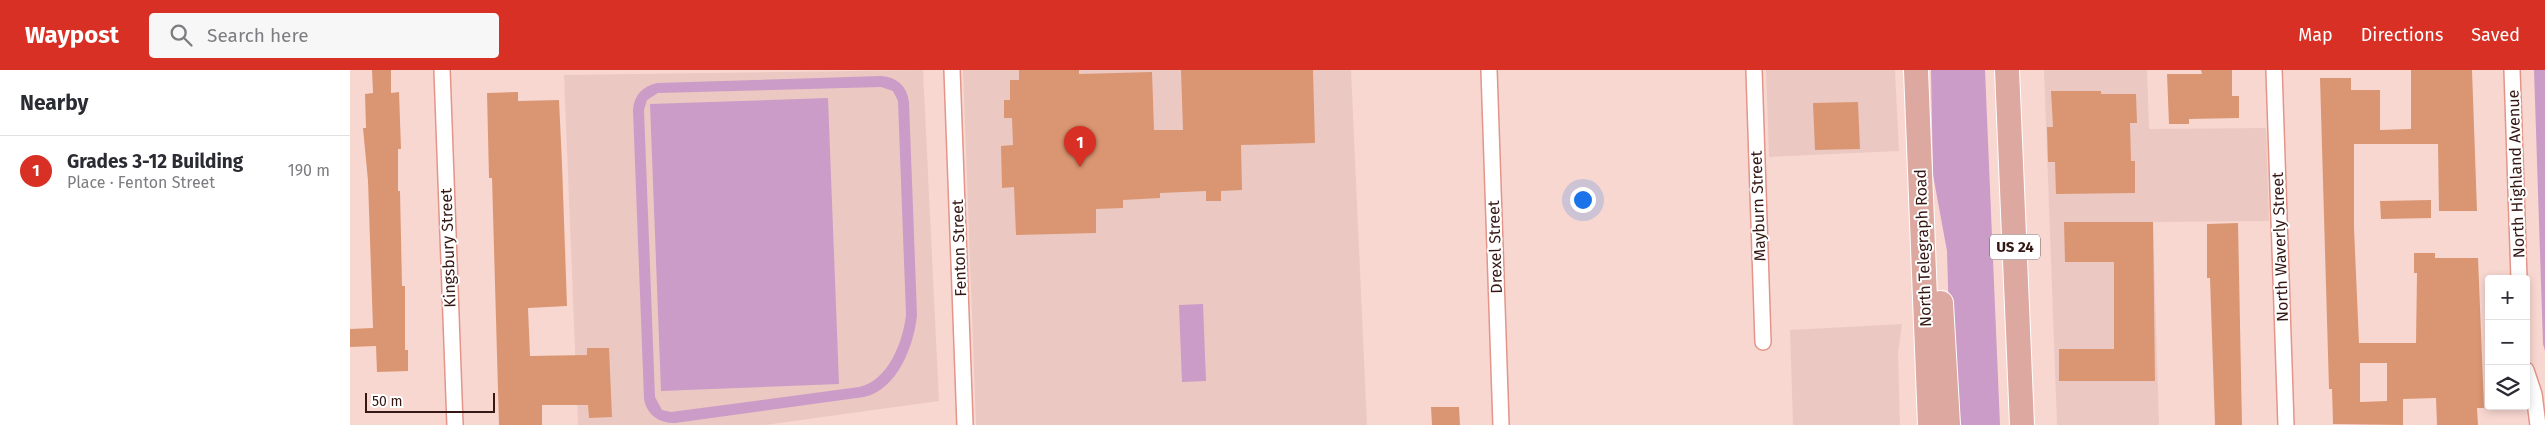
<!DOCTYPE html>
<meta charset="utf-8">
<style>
body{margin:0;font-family:"Fira Sans",sans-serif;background:#f7f7f7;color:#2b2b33}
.controls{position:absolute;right:15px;bottom:15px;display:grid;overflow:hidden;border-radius:5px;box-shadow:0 2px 8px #0003}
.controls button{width:45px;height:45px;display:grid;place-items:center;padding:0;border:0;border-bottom:1px solid #e1e1e2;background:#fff;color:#2b2b33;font:25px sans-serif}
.scale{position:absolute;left:15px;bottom:12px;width:130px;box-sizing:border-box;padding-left:5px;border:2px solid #351713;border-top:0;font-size:14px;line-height:18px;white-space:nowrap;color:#351713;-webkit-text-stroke:4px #fff;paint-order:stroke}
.you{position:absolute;left:1232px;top:129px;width:18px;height:18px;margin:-12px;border:4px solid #fff;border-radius:50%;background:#1a73e8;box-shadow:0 0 0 8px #1a73e833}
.badge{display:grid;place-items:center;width:32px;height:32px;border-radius:50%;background:#d93025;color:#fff;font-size:16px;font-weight:700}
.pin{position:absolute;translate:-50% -41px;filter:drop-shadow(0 1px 2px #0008)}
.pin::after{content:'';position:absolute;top:26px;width:18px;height:15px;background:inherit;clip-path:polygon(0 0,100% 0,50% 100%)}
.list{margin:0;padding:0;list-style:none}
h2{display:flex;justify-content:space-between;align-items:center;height:65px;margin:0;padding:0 20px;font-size:21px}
h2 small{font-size:16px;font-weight:400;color:#7c7c81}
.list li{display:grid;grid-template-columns:32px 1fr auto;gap:15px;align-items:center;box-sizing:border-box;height:70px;padding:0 20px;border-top:1px solid #e1e1e2}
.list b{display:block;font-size:19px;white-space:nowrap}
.list p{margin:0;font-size:16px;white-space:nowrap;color:#7c7c81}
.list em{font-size:16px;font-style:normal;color:#7c7c81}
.icon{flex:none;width:28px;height:28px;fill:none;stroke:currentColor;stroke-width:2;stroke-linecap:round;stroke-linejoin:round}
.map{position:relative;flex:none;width:2195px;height:355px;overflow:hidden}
header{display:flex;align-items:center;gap:30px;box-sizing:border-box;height:70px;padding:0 25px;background:#d93025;color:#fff}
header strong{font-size:24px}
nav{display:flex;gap:28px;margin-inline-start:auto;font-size:18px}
.search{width:350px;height:45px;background:#f7f7f7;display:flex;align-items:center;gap:12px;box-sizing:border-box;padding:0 18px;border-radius:5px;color:#7c7c81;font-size:19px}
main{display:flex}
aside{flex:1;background:#fff}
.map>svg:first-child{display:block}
</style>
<header>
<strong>Waypost</strong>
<div class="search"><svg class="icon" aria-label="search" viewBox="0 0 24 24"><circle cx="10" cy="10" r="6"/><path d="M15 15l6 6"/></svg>Search here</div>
<nav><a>Map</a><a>Directions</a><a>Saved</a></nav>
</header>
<main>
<aside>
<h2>Nearby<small></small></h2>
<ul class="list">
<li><span class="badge">1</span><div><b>Grades 3-12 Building</b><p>Place · Fenton Street</p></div><em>190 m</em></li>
</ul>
</aside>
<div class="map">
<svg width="2195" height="355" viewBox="0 0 2195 355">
<rect width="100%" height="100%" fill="#f9d7d1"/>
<g fill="#ecc8c2">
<polygon points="573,0 589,331 415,355 228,355 214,5"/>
<polygon points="613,0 1001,0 1017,355 626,355"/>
<polygon points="1416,0 1545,0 1549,81 1419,87"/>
<polygon points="1694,0 1797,0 1799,59 1916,58 1919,151 1803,152 1809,355 1707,355"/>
<polygon points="1552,254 1548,282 1550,355 1443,355 1440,260"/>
</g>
<g fill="#cb9cc7" fill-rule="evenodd">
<polygon points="1581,0 1635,0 1650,355 1602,355 1597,181 1583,105"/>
<polygon points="2184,0 2195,0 2195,281 2193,274"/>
<path d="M531 6C547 7 557 16 559 32L567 245C564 276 547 320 514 327L325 353C309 353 297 345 294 329L283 40C284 25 293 16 307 13ZM531 17 543 21 548 31 556 245C553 272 538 311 509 317L321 342 312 340 305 327 294 40 297 30 308 23Z"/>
<polygon points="478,28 489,314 311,321 300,34"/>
<polygon points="853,234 856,311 832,312 829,235"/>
</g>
<g fill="#da9672" fill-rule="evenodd">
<polygon points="22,0 41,0 41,23 49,22 51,79 48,79 48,121 50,121 52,216 55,216 55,280 58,280 58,301 27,302 26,276 0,277 0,259 23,258 18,111 13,58 16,58 15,24 23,23"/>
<polygon points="669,0 729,0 729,4 802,2 804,60 833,60 831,0 963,0 965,73 891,75 892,120 871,121 871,131 856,131 856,121 810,123 810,128 773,130 773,138 746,139 746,163 666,165 664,117 652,118 651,76 663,75 662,48 654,48 654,30 660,30 660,10 669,10"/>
<polygon points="1851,0 1882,0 1882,26 1889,26 1889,48 1839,49 1839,54 1819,54 1817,4 1852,4"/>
<path d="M2061 0H2122L2127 141H2089L2088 74H2004V158L2009 273H2066L2067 203H2064V183H2085V188H2128L2134 338H2127L2128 355H2087L2086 328 2053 329V355L1983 354 1982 319H1979L1970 8H2001V20H2030V60L2061 59ZM2010 293H2037V331L2010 332Z"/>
<polygon points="1701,21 1751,21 1751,24 1786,24 1787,53 1780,53 1781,91 1785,91 1785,123 1706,124 1705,92 1698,92 1697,57 1703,57"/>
<polygon points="168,22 168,31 209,30 212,94 217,236 178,238 180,286 237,285 237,278 259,278 262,347 239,348 238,335 192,335 192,355 149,355 142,108 139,108 137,23"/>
<polygon points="1508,32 1510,79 1465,80 1463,33"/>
<polygon points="2081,130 2081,148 2031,149 2030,131"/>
<polygon points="1714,152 1803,152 1805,311 1709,311 1709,279 1764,279 1764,192 1715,192"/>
<polygon points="1888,153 1892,355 1865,355 1860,208 1857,208 1857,154"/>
<polygon points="1081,337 1109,337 1110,355 1082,355"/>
</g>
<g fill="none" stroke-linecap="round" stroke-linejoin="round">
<defs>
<g id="street">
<polyline points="92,0 105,355"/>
<polyline points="602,0 615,355"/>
<polyline points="1139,0 1151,355"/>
<polyline points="1404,0 1413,272"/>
<polyline points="1924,0 1936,355"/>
<polyline points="2162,0 2169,209"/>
<polyline points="2176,300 2184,324 2188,355"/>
</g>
<g id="primary">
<polyline points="1566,0 1580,355"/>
<polyline points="1657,0 1672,355"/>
<polyline points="1591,233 1598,355"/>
</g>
</defs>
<use href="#street" stroke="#e39589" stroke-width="18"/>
<use href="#primary" stroke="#fff" stroke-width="26"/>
<use href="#street" stroke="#fff" stroke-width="15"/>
<use href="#primary" stroke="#dca8a0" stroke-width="24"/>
</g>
<g text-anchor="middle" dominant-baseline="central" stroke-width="4" stroke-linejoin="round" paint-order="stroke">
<rect fill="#fff" stroke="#725d5a" stroke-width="1" x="1640" y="164.5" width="50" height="25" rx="4"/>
<g font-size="15" font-weight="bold" fill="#351713">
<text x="1665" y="177">US 24</text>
</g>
<g font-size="16" fill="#351713" stroke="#fff">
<text transform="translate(2166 104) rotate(-92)">North Highland Avenue</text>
<text transform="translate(1408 136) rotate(-92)">Mayburn Street</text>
<text transform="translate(1145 177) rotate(-92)">Drexel Street</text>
<text transform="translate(1930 177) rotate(-92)">North Waverly Street</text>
<text transform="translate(98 178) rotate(-92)">Kingsbury Street</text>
<text transform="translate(609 178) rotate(-92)">Fenton Street</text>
<text transform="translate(1573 178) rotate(-92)">North Telegraph Road</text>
</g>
</g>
</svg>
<div class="controls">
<button>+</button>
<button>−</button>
<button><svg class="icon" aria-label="layers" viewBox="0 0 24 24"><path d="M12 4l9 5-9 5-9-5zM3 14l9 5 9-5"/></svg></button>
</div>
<div class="scale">50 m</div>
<div class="you"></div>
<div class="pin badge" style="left:730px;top:97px">1</div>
</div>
</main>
